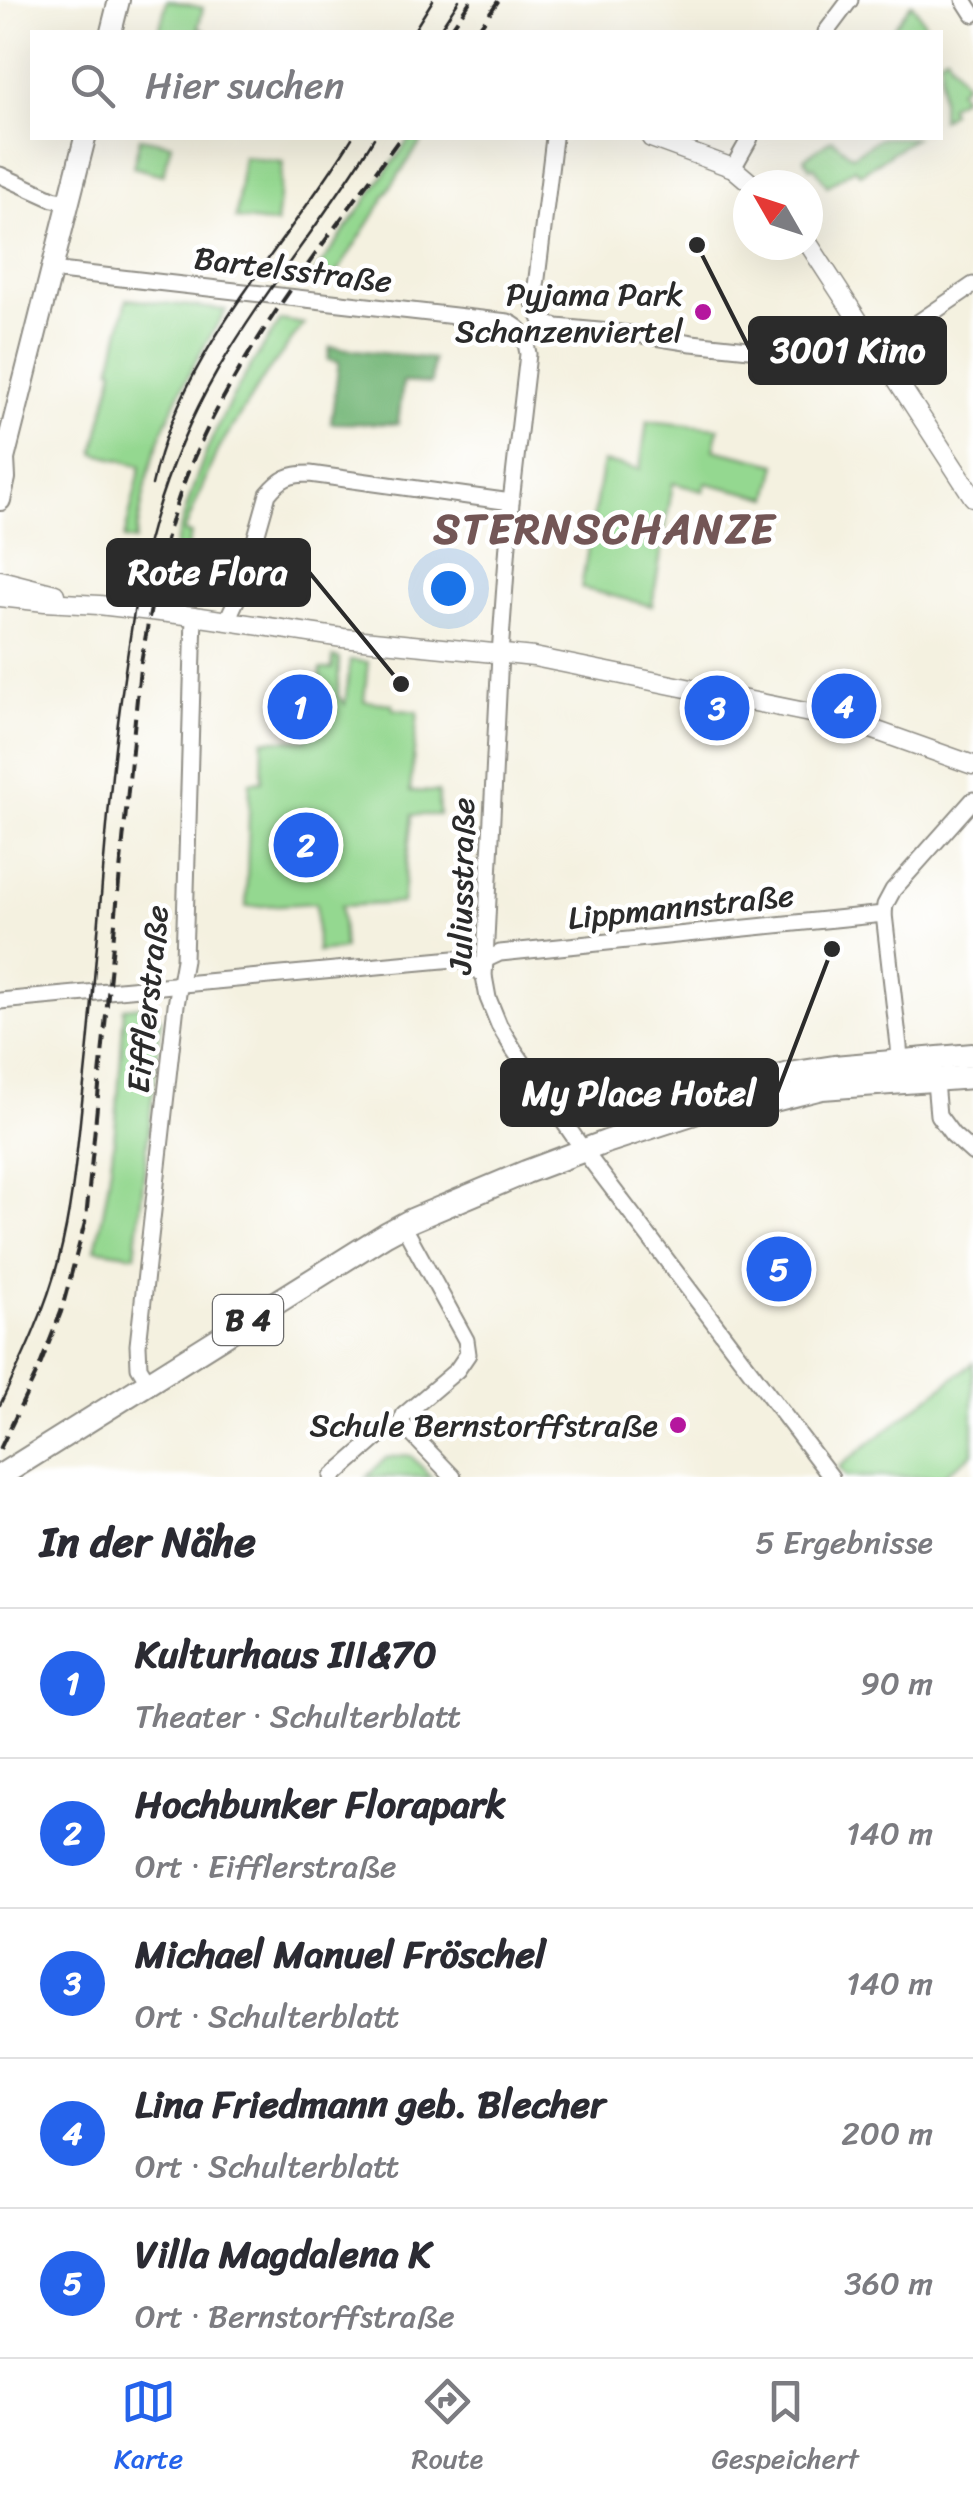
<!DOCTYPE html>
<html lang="de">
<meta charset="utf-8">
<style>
body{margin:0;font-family:Sriracha,sans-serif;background:#f2f2f3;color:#2b2b33}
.compass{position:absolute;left:733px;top:170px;width:90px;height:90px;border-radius:50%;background:#fff;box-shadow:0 10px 40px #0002;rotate:309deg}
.you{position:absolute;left:448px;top:588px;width:35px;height:35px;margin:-25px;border:8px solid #fff;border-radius:50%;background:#1a73e8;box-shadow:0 0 0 15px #1a73e833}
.badge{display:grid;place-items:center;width:65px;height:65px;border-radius:50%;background:#2563eb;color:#fff;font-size:32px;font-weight:700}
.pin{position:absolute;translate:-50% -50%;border:5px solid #fff;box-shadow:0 2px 10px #0006}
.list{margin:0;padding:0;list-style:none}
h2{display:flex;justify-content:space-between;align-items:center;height:130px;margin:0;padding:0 40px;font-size:42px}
h2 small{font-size:32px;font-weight:400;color:#7c7c81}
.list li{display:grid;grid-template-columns:65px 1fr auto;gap:30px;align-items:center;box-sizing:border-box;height:150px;padding:0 40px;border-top:2px solid #e1e1e2}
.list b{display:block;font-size:38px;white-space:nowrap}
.list p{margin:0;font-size:32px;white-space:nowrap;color:#7c7c81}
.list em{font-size:32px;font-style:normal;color:#7c7c81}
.icon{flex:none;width:55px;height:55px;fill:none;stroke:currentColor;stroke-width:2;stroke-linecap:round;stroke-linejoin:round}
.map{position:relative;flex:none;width:973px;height:1477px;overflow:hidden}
.search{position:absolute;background:#fff;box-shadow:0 10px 40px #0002;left:30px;right:30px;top:30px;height:110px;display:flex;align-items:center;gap:25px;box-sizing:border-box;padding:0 35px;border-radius:0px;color:#7c7c81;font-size:38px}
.sheet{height:880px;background:#fff}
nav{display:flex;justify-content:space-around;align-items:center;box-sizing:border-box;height:140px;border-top:2px solid #e1e1e2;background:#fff;font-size:28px;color:#7c7c81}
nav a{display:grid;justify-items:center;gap:5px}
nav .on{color:#2563eb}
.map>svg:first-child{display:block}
</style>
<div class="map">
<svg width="973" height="1477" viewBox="0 0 973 1477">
<rect width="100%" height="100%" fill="#fff"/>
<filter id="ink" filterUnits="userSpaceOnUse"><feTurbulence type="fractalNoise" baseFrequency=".01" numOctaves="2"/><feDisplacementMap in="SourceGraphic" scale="20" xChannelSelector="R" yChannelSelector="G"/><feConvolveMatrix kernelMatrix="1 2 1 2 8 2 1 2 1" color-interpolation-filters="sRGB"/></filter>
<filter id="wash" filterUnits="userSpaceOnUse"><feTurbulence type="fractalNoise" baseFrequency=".0048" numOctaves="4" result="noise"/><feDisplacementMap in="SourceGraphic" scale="40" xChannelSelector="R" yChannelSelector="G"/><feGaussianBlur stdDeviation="2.25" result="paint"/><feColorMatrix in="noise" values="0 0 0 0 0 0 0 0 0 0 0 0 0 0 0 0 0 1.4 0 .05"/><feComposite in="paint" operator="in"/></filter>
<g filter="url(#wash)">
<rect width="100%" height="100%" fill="#f4f1e0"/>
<g fill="#94d890" stroke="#60825e" stroke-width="2.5">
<polygon points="167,0 203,8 198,28 207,32 159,32"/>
<polygon points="912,3 928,28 921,32 890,32"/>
<polygon points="946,55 965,84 958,89 963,97 948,106 951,112 941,120 941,58"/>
<polygon points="140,138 171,144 163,175 133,167"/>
<polygon points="410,138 424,138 383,198 383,201 335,276 313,276"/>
<polygon points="880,138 914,138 860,174 855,168 827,186 814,166 810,168 804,158 832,139 852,156"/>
<polygon points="243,157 283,162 276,224 236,219"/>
<path d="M127 299 226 310C195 361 165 414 149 472 143 494 140 518 135 541L124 539 141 466 94 453 114 369 111 368Z"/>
<path d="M281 320 304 324 266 374 217 451 184 532 191 534 178 583 165 581C178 536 190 491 208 448 227 402 253 361 281 320Z"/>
<polygon points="647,421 719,428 714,449 777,464 769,498 706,483 703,491 673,483 652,606 581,588 603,462 640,469"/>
<polygon points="333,657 339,658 338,696 345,704 350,660 368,662 364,701 392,704 393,709 418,712 410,791 438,792 439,815 412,815 402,903 341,906 344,949 317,952 316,903 246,907 250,782 262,781 263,740 306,740 317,720 321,669 332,669"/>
<path d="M149 1005 161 1019 135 1255 95 1249C115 1170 119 1089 124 1008Z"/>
<polygon points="973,1363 973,1453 941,1477 846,1477 839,1467"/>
<polygon points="405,1455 411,1456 431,1477 366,1477 386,1458"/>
</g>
<polygon fill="#77b87a" stroke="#517252" stroke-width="2.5" points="330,347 433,359 431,384 403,382 398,424 331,423 339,362 328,360"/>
</g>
<g filter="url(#ink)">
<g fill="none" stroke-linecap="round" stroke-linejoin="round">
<defs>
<g id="minor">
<polyline points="964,0 973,14"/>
<polyline points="826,32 850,0"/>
<polyline points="554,138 534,303 542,322 557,327 642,335 692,343 845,359 878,350 973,285"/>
<polyline points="733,168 750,138"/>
<polyline points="0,175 53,199 69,202"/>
<path d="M51 270 508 322C524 329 525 337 528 354L511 502 500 654 485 960 484 976 488 998 499 1025 514 1050 584 1151 831 1477"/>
<path d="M227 620 241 590 268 494C281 478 290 474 310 474L511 502"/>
<polyline points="485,960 500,953 884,914"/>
<polyline points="0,1001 454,959 471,962 484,976"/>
<polyline points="896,1066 900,1061 899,1046 884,914 885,905 893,890 973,800"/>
<polyline points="934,1071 938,1115 952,1134 973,1153"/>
<polyline points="149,1383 139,1367 138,1345 176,1005 184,960 194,616"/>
<polyline points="400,1425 404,1415 457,1370 468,1354 466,1340 403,1225"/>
<polyline points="332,1477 387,1429 400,1425 405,1427 453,1477"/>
</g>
<g id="tertiary">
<polyline points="651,138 733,168 753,185"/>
<polyline points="808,243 973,497"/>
<polyline points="0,580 55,594"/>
<polyline points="0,597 45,602 99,605 194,616 343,638 534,657 849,721 973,765"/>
</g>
<g id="secondary">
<polyline points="111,32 119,0"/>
<polyline points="0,466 4,459 85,138"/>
<polyline points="0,500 5,478 4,459"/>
</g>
<g id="primary">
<polyline points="704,1110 720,1095 789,1074 834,1067 973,1055"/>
<polyline points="0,1476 386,1234 412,1220 526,1172 606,1142 704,1110 730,1111 822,1088 973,1077"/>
</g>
</defs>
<use href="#minor" stroke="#908e86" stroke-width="19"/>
<use href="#tertiary" stroke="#908e86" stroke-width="21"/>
<use href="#secondary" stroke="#908e86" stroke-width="24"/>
<use href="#primary" stroke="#908e86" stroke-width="26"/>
<use href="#minor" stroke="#fff" stroke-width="15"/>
<use href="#tertiary" stroke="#fff" stroke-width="18"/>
<use href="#secondary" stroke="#fff" stroke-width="20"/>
<use href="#primary" stroke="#fff" stroke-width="22"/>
<g stroke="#2b2b2b" stroke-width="2.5">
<polyline points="413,32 433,0"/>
<polyline points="438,32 459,0"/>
<path d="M152 485C180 353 283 250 352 138"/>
<path d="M0 1405C23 1357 46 1309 59 1258 73 1204 77 1148 83 1093 99 953 104 811 125 671 131 629 137 586 147 545 163 483 186 425 218 370 265 289 326 218 374 138"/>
</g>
<g stroke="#2b2b2b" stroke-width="4" stroke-dasharray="15 8" stroke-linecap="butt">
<polyline points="449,32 471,0"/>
<polyline points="476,32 499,0"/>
<path d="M0 1449 39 1368 61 1312 86 1219 140 668C152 601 164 530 190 467 239 349 326 241 400 138"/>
</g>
</g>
</g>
<g fill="#b5179e" stroke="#fff" stroke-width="4">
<circle cx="703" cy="312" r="10"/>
<circle cx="678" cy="1425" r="10"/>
</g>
<g text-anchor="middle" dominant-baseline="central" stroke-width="9" stroke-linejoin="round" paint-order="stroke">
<rect fill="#fff" stroke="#6b6b6b" stroke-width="2.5" x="213" y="1295" width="70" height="50" rx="8"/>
<g font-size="30" font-weight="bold" fill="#2b2b2b">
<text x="248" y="1320">B 4</text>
</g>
<g font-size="32" fill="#2b2b2b" stroke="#fff">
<text transform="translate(293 270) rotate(7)">Bartelsstraße</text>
<text transform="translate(462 886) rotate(-89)">Juliusstraße</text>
<text transform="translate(681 907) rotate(-6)">Lippmannstraße</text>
<text transform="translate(148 999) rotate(-84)">Eifflerstraße</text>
</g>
<g font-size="32" fill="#2b2b2b" stroke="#fff" text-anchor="end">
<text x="683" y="294">Pyjama Park<tspan x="683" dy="37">Schanzenviertel</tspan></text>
<text x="658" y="1425">Schule Bernstorffstraße</text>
</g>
<g font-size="42" font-weight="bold" letter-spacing="2.5" fill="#735656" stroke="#fff">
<text x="605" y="529">STERNSCHANZE</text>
</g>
</g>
<path fill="none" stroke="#2b2b2b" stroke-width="4" d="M697 245L750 350M401 684L309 572M832 949L777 1093"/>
<g fill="#2b2b2b" stroke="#fff" stroke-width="4">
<circle cx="697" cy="245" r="10"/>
<circle cx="401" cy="684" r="10"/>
<circle cx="832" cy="949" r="10"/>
</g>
<g fill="#2b2b2b" stroke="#2b2b2b" stroke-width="4">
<rect x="750" y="318" width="195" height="65" rx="10"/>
<rect x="108" y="540" width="201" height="65" rx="10"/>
<rect x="502" y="1060" width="275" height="65" rx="10"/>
</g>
<g font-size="35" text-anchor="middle" font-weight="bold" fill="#fff">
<text x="848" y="362">3001 Kino</text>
<text x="208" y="584">Rote Flora</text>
<text x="639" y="1105">My Place Hotel</text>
</g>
</svg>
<svg class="compass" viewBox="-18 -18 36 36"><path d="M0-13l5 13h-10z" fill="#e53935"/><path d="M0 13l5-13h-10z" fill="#7c7c81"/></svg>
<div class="you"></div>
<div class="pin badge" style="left:300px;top:707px">1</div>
<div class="pin badge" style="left:306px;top:845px">2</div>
<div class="pin badge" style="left:717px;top:708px">3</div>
<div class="pin badge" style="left:844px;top:706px">4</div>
<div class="pin badge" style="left:779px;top:1269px">5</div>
<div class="search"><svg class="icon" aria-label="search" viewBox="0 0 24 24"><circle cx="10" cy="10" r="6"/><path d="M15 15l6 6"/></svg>Hier suchen</div>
</div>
<section class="sheet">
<h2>In der Nähe<small>5 Ergebnisse</small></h2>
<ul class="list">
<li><span class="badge">1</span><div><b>Kulturhaus III&amp;70</b><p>Theater · Schulterblatt</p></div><em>90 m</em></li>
<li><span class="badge">2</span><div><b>Hochbunker Florapark</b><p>Ort · Eifflerstraße</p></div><em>140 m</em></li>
<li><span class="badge">3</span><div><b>Michael Manuel Fröschel</b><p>Ort · Schulterblatt</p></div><em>140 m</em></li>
<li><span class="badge">4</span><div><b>Lina Friedmann geb. Blecher</b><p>Ort · Schulterblatt</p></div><em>200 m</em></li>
<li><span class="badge">5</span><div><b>Villa Magdalena K</b><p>Ort · Bernstorffstraße</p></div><em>360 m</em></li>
</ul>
</section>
<nav>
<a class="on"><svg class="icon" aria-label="map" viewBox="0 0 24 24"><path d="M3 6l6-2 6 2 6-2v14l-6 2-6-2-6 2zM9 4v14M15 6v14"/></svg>Karte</a>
<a><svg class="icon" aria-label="directions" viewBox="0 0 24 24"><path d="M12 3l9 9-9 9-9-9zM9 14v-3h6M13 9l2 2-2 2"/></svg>Route</a>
<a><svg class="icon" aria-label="saved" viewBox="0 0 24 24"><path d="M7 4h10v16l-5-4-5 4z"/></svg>Gespeichert</a>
</nav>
